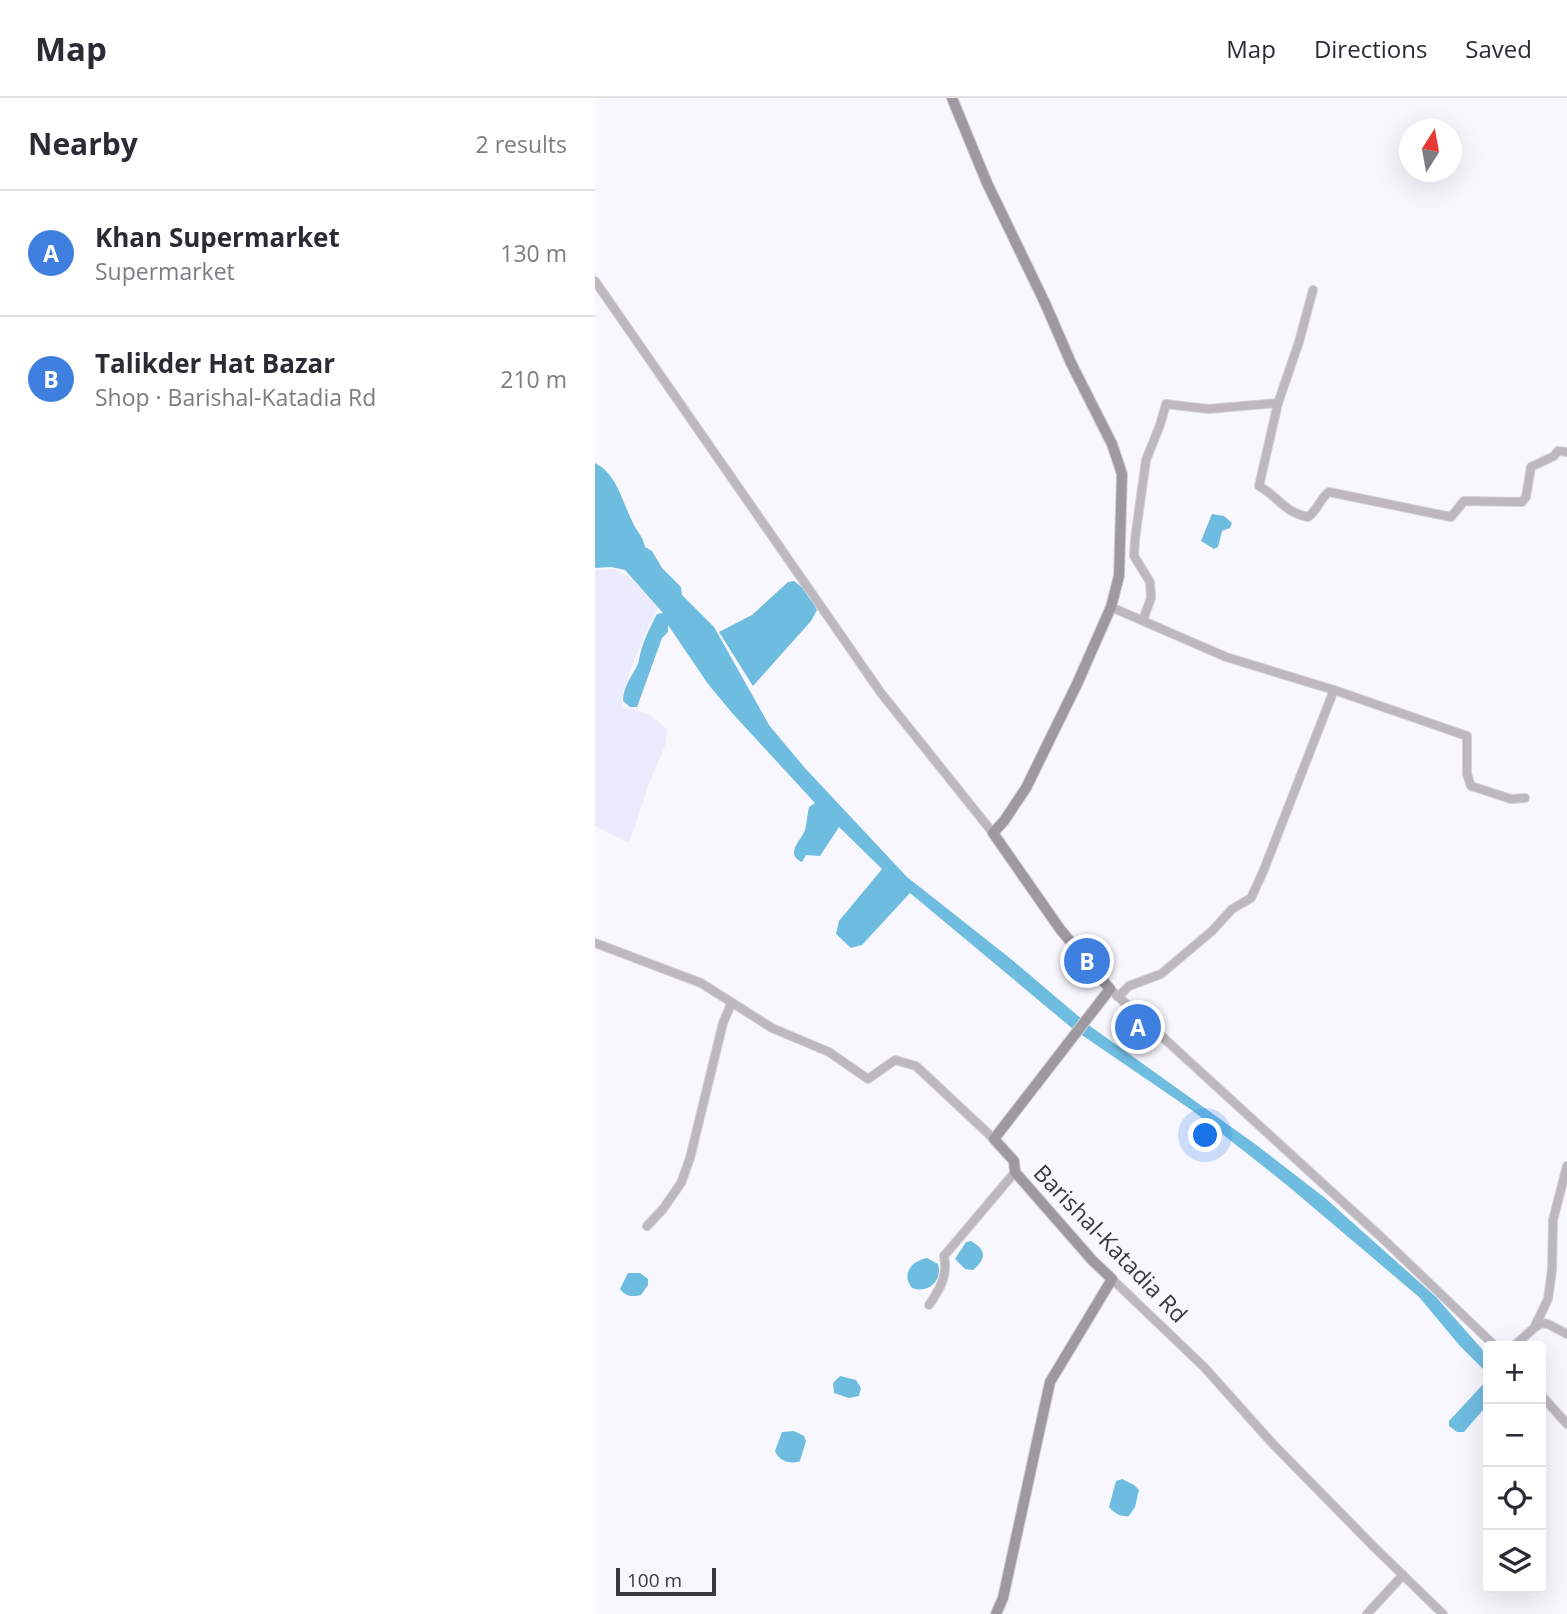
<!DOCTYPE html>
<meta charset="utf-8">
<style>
body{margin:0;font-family:"Open Sans",sans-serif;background:#f2f2f3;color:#2b2b33}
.controls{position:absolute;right:21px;bottom:21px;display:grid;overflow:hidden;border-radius:7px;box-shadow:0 7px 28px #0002}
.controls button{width:63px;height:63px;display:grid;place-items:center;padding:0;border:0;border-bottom:2px solid #e1e1e2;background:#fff;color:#2b2b33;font:35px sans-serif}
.compass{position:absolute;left:804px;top:21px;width:63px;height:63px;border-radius:50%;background:#fff;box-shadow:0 7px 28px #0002;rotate:11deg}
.scale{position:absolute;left:21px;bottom:18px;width:100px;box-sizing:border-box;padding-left:7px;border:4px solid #3a393f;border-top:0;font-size:19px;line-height:24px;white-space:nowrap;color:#3a393f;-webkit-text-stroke:5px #f7f7fd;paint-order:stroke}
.you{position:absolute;left:611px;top:1038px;width:24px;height:24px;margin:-18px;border:5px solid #fff;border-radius:50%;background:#1a73e8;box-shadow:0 0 0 10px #1a73e833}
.badge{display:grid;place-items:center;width:46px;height:46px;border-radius:50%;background:#039429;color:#fff;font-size:23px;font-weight:700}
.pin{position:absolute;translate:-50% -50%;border:4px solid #fff;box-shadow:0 2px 7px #0006}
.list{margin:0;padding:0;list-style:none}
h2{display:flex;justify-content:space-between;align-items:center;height:91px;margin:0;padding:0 28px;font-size:30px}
h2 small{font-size:23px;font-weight:400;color:#7c7c81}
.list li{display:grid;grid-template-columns:46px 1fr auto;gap:21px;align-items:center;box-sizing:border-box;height:126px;padding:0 28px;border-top:2px solid #e1e1e2}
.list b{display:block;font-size:26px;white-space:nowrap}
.list p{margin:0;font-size:23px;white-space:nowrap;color:#7c7c81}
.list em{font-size:23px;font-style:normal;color:#7c7c81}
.icon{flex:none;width:38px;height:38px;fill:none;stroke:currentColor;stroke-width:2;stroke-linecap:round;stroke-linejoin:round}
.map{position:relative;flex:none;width:972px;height:1516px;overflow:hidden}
header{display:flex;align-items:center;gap:42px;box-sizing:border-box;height:98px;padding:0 35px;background:#fff;border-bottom:2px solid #e1e1e2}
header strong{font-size:33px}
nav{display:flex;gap:38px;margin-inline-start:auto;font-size:24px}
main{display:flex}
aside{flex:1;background:#fff}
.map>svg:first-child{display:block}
</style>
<header>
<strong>Map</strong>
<nav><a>Map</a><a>Directions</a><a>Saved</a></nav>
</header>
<main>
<aside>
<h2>Nearby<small>2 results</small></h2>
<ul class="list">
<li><span class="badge" style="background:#3f7fe0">A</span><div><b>Khan Supermarket</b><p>Supermarket</p></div><em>130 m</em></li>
<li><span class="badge" style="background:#3f7fe0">B</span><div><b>Talikder Hat Bazar</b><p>Shop · Barishal-Katadia Rd</p></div><em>210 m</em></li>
</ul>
</aside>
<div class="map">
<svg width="972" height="1516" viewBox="0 0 972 1516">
<rect width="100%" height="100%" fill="#f7f7fd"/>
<polygon fill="#ebebfd" points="19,471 35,479 63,510 58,522 54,526 34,576 27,599 28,608 54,616 72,631 70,648 53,688 34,745 0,728 0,472"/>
<g fill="#6fbce1">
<path d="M0 365C23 377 27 404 38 425 42 434 48 438 50 449L57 453 67 470 86 489 87 497 119 529 174 627 209 669 312 779 416 861 495 928 660 1046 730 1100 841 1199 893 1258V1276L865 1248 824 1199 693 1088 598 1013 478 931 315 795 267 847 256 850 241 836 244 823 287 771 244 729 225 758 211 757 207 764C189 756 206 743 210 732 212 725 212 717 214 709L220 705 138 616 113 586 73 527V534L67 540 42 609H35L28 603C29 583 41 575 44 562 47 544 54 532 62 516L68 515 30 472 16 469 0 470Z"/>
<polygon points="617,416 629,418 637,425 635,430 627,433 623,449 619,451 606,443"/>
<polygon points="199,483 213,494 222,512 216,523 158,588 124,534 157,517 193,484"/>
<path d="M376 1143C392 1152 391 1161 378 1172L370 1171 360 1161 371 1144Z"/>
<path d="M332 1160 343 1166C348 1183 333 1196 317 1190 306 1176 316 1163 332 1160Z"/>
<path d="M33 1175H45L53 1181V1187L46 1197C37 1199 31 1199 25 1191Z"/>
<polygon points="245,1278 261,1282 266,1290 264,1298 254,1300 239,1295 238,1285"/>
<polygon points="893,1281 893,1306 869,1334 862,1334 854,1328 854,1323"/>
<path d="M199 1333 209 1338 211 1343 205 1363C195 1367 184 1363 180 1353L187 1334Z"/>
<path d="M527 1381 539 1387 544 1392 540 1409 534 1418C526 1419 520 1416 514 1409L521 1383Z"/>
</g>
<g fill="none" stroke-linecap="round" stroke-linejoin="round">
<defs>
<g id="street">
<polyline points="0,183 286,595 398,735"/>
<path d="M718 192 704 244 683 305 664 388C685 400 687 413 713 419 722 413 726 399 734 394L856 419 869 403 927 404 931 399 936 369 959 358 963 353 972 354"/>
<polyline points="516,509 631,559 739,592 872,638 872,676 876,688 916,701 930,700"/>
<polyline points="548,522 556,500 555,484 539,458 540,441 551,362 565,327 571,306 613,311 683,305"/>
<polyline points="0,845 106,885 177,930 234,954 273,981 300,962 321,968 399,1041"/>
<polyline points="515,891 785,1138 900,1248"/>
<polyline points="523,899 534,888 566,876 617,833 637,811 656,800 668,774 739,592"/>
<polyline points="52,1128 68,1111 86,1085 95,1060 128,925 136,906"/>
<polyline points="517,1181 609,1269 677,1345 780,1450 848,1516"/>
<path d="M334 1207C345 1191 353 1178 349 1158L420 1074"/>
<polyline points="941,1229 946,1225 953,1226 972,1236"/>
<polyline points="919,1248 939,1230 953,1201 957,1172 958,1122 972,1068"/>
<polyline points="946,1297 972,1326"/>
<polyline points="772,1516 808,1477"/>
</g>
<polyline id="secondary" points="357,0 392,85 450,205 476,265 517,346 527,376 524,478 516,509 482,586 431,690 409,723 398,735 465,831 515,891 399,1041 419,1063 420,1074 497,1162 517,1181 455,1284 408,1500 401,1516"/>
</defs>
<use href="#street" stroke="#d1d1d7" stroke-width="10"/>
<use href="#secondary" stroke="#d1d1d7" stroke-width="12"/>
<use href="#street" stroke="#bcb8bd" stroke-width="8"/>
<use href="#secondary" stroke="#9e98a1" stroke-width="10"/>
</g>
<g text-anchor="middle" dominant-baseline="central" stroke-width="5" stroke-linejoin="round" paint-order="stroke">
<g font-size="23" fill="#3a393f" stroke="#f7f7fd">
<text transform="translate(516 1145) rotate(46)">Barishal-Katadia Rd</text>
</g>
</g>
</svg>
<div class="controls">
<button>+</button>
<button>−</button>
<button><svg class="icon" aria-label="locate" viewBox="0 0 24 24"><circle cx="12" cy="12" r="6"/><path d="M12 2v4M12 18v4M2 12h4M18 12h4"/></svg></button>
<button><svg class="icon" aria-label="layers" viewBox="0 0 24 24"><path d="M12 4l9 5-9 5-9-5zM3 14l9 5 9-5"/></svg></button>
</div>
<svg class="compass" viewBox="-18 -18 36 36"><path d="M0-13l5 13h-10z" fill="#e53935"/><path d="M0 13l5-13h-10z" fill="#7c7c81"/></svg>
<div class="scale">100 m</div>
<div class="you"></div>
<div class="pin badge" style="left:543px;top:929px;background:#3f7fe0">A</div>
<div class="pin badge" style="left:492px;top:863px;background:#3f7fe0">B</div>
</div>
</main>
